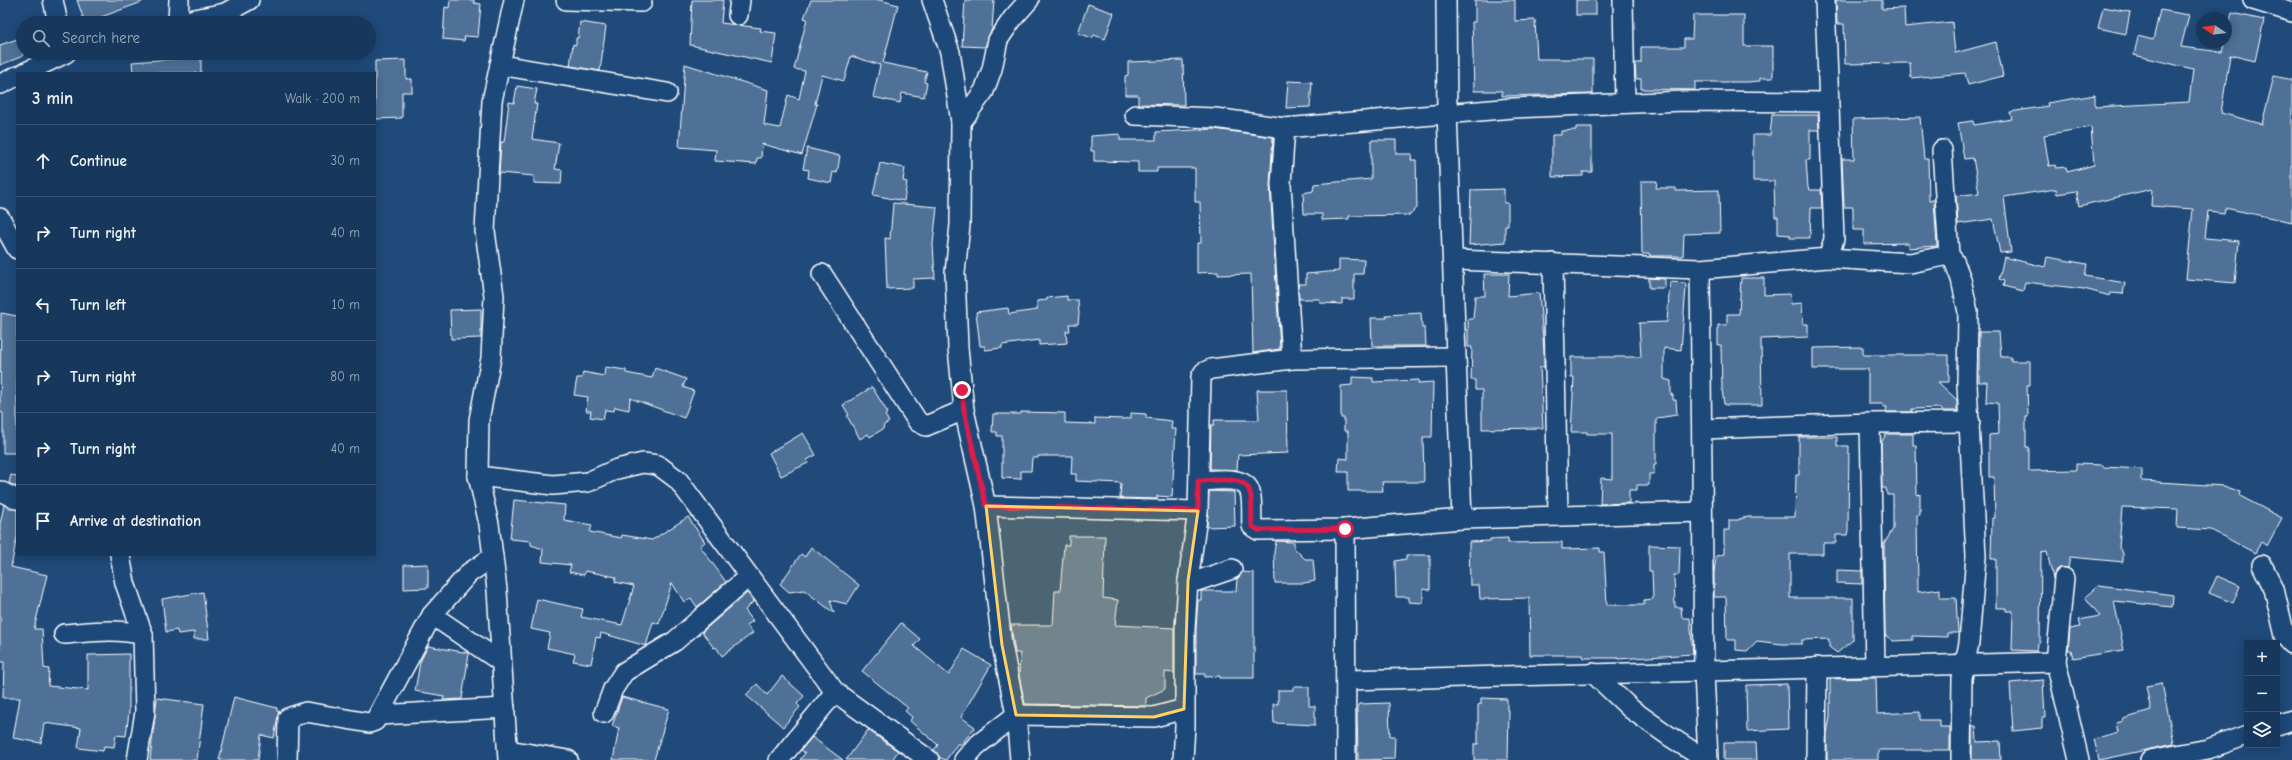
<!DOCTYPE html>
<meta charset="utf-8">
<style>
body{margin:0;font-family:"Comic Neue",sans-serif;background:#203f62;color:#f1f3f6}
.controls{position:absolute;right:12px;bottom:12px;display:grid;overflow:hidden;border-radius:0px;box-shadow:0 2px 10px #0003}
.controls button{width:36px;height:36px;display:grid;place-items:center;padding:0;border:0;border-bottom:1px solid #365272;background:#17385c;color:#f1f3f6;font:20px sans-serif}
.compass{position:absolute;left:2196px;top:12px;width:36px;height:36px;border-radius:50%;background:#17385c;box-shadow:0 2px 10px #0003;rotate:283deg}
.stop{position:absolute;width:12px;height:12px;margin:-9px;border:3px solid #e11d48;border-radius:50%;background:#fff}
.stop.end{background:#e11d48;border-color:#fff;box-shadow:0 1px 4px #0008}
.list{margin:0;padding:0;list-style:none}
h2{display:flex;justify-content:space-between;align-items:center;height:52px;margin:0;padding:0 16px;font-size:17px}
h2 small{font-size:13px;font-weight:400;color:#9eacbb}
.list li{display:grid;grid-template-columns:26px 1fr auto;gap:12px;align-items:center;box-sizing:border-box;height:72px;padding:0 16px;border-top:1px solid #365272}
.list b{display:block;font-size:15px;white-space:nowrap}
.list em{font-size:13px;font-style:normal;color:#9eacbb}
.icon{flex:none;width:22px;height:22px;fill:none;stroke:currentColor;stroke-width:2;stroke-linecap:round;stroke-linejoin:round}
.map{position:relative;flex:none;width:2292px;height:760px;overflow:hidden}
.search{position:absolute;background:#17385c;box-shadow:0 2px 10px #0003;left:16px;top:16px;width:360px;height:44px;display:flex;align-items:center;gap:10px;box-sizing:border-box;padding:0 14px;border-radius:22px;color:#9eacbb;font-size:15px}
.panel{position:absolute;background:#17385c;box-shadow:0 2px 10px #0003;left:16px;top:72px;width:360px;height:484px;border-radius:0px}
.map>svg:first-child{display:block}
</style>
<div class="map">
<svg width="2292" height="760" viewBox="0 0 2292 760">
<rect width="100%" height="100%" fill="#1f4a7a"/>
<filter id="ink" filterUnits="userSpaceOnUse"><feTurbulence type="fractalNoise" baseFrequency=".025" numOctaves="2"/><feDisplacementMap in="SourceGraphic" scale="8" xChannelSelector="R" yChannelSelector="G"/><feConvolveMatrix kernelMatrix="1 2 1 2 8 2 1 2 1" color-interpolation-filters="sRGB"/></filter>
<g filter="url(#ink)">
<g fill="#507197" stroke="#fff" fill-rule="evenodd">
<polygon points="77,0 142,0 142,2 85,23"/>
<polygon points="450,0 474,0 474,3 481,4 478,37 465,36 464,41 443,39 445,7 449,8"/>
<polygon points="692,0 723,0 721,23 761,28 760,31 776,33 772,63 690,45"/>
<polygon points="811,0 880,0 898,5 883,63 927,72 924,82 927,83 924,97 902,93 900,103 873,97 880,65 851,56 844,81 822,75 815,104 817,104 802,155 762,144 761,158 757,158 756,164 715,161 716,150 679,147 685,64 768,90 764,125 780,128 788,95 799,99 805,71 794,69 807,19 804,18"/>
<polygon points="965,0 994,0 992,29 985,47 962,46"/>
<polygon points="1475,0 1515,0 1515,21 1535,20 1537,59 1593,59 1593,94 1502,96 1502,91 1474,91 1472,22 1475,22"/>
<rect x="1576" y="0" width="20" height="15"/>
<polygon points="1836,0 1882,0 1882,9 1904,8 1905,27 1952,22 1955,53 1996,42 2003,76 1968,85 1965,73 1911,78 1910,63 1845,64 1844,24 1837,24"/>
<polygon points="1088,4 1114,13 1105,39 1094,35 1092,38 1078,33"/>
<polygon points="2103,7 2130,12 2126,34 2098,28"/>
<path d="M2160 10 2189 15 2181 47 2222 52 2232 13 2264 20 2255 61 2230 55 2221 113 2262 124 2274 76 2292 80V222L2225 208 2224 213 2208 211 2205 238 2239 241 2235 283 2186 279 2193 209 2151 206 2152 189 2079 206 2076 191 2057 194 2056 189 2004 197 2011 252 2000 253 1993 219 1958 224 1956 196 1979 193 1973 158 1964 159 1958 123 1973 121 1974 125 2012 119 2010 112 2048 106 2047 103 2095 95V107L2189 102 2193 69 2134 55 2138 36 2153 40ZM2091 127 2094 165 2067 172 2066 167 2056 168 2055 165 2049 166 2044 135Z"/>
<polygon points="1693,15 1744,15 1744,46 1773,46 1773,78 1760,78 1760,81 1748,82 1695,82 1695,90 1641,89 1641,79 1636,79 1635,63 1641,63 1641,47 1684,47 1684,39 1692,39"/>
<polygon points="580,22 606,26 600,71 570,66 573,44 576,45 576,38 578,38"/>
<polygon points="23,37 23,56 0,65 0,45"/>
<polygon points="201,57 201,73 133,73 132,62"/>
<polygon points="406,60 406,79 412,79 412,92 402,92 402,118 375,119 375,61"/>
<polygon points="1183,60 1184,105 1138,104 1138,95 1125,95 1125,76 1128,75 1128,62"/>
<polygon points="1288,81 1312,82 1310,107 1286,108"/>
<polygon points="517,86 537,89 534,104 537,104 532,139 559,143 555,169 562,170 561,184 534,183 534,176 499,173 501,142 504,142 509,102 514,103"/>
<polygon points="1772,115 1818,115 1819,130 1810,130 1810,160 1806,160 1808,188 1810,190 1821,190 1822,208 1811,208 1810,238 1790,238 1790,235 1778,234 1778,217 1775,217 1774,181 1753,181 1753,135 1770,135"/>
<polygon points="1920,117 1924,159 1928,159 1929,200 1934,200 1937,246 1908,248 1908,243 1864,244 1864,230 1853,230 1853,207 1844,207 1842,159 1854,159 1853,119"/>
<polygon points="1576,127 1592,127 1592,172 1583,172 1583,176 1552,177 1552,135 1561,135 1561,131 1576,130"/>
<polygon points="1214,129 1273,137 1270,185 1280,349 1253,353 1251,274 1218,275 1218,272 1197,273 1197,243 1201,243 1200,202 1195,202 1195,168 1157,168 1157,172 1138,172 1138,162 1094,161 1094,151 1091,151 1091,136 1120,134 1120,140 1156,140 1156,132"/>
<polygon points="1371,140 1396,140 1396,154 1412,154 1411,160 1416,160 1417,208 1410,215 1349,216 1349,219 1322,220 1322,214 1304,214 1303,193 1313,191 1314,184 1371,179"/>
<polygon points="807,148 840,156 837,173 833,172 831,183 808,178 809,170 803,169"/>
<polygon points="880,163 905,168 903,181 907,182 904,201 873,195"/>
<polygon points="1641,181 1657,181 1656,188 1676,188 1676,191 1719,190 1720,233 1684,234 1683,256 1650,256 1650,254 1642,254"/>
<polygon points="1504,189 1504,203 1508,203 1508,226 1505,226 1505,242 1469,245 1471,190"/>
<polygon points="893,203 937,207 933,244 935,278 913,279 913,288 887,289 885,238 890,239"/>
<polygon points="2004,257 2045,267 2047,257 2087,264 2085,276 2125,283 2123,294 2111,293 2110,296 2084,289 2025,282 2023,291 2003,286 2004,281 1999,279"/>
<polygon points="1339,259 1364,260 1363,274 1354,274 1354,299 1342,299 1342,304 1320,303 1320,299 1299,299 1298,284 1306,284 1306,274 1339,271"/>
<polygon points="1484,274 1509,274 1508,296 1539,293 1544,350 1544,367 1540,367 1543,428 1482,429 1482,390 1475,390 1475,380 1471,380 1472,347 1468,347 1468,319 1473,319 1475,296 1485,296"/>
<polygon points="1649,278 1665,279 1665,288 1649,288"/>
<polygon points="1741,278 1764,278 1764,295 1790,294 1791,304 1802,303 1803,324 1808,324 1808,337 1761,339 1762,405 1726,405 1724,404 1722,389 1721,345 1718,345 1718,325 1727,325 1727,314 1739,314"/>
<polygon points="1670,282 1685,283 1686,287 1681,350 1664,348 1664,379 1671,381 1671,395 1673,395 1673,400 1676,400 1677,415 1657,418 1656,420 1656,465 1654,465 1654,474 1649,474 1649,485 1637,485 1637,490 1629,490 1629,503 1600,504 1601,478 1612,479 1612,434 1587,434 1587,432 1571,432 1574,377 1571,377 1571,357 1641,357 1639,323 1667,322"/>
<polygon points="1067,296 1067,300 1078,300 1079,314 1078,324 1069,324 1070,331 1066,331 1067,343 1039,345 1039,340 1002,345 1002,348 985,350 985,346 980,346 976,312 1008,308 1009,314 1037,310 1037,301 1047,300 1047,298"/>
<polygon points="481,309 481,338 451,339 450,310"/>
<polygon points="1,313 17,316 17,453 3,453 3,413 0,412"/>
<polygon points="1421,313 1422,328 1425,328 1426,346 1372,346 1371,318 1387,318 1386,315"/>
<polygon points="1979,332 1999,332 2001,357 2011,357 2011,361 2030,361 2030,385 2027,385 2028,417 2026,417 2026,447 2029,447 2029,471 2076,470 2076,464 2103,465 2103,467 2142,469 2142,481 2224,486 2241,492 2240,496 2282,518 2267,546 2261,542 2255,553 2211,530 2177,528 2178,509 2122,507 2119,548 2123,553 2123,562 2070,557 2068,568 2059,568 2055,572 2053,579 2047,552 2041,553 2040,642 2037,646 2036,651 2012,650 2013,611 2006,611 2006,608 1996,608 1996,559 1991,559 1992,518 1995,518 1994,477 1989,477 1989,435 1999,434 1998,403 1986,402 1987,382 1979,382"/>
<polygon points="1863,347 1863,355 1949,355 1949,382 1938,382 1957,400 1957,411 1943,411 1940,408 1912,409 1912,412 1886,412 1887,407 1883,407 1883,404 1868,404 1868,369 1813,369 1813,348"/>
<polygon points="605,367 626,370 626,373 652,378 655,368 686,379 683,387 694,391 684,418 630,398 629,410 615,407 614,411 605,410 603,419 590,417 591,411 586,411 588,397 574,395 577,378 582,378 583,372 604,376"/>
<polygon points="1352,377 1373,378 1373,382 1419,380 1418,383 1433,382 1432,437 1423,437 1424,482 1382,482 1383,491 1348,491 1348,472 1338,472 1339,458 1348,459 1348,431 1344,431 1344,418 1341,418 1341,386 1352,385"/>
<polygon points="872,387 888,413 885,415 889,422 884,425 883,429 870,437 868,434 860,439 847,416 849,415 843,405"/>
<polygon points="1257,390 1287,390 1288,453 1238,455 1237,470 1210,469 1211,425 1214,425 1214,420 1259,420"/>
<polygon points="1021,412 1065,413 1065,423 1095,424 1095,418 1124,419 1131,418 1131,413 1146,414 1146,418 1172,421 1171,429 1176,429 1172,497 1157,496 1157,499 1120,498 1121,483 1076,481 1076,474 1071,474 1072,456 1038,456 1038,458 1032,458 1031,471 1021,471 1021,479 1002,478 1002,436 997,436 997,432 992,432 993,414 1021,414"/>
<polygon points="803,433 816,455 807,460 808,463 781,476 769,453"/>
<polygon points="1886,434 1913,434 1913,445 1916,445 1917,495 1920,494 1920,515 1917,515 1918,592 1940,589 1940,598 1956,598 1958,633 1947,633 1947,637 1913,636 1913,640 1893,641 1885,635 1884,544 1893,529 1893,495 1887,495 1886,488 1882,488 1881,443"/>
<polygon points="1799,437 1837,437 1837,446 1849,446 1848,530 1847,535 1836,535 1836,543 1823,543 1823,554 1790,554 1790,598 1853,598 1853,640 1837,653 1829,647 1829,639 1802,640 1802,644 1782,644 1757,641 1747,651 1736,650 1736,640 1727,640 1726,597 1714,597 1714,573 1716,556 1724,554 1724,530 1729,530 1729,520 1739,520 1739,519 1748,517 1795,517 1796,475 1799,475"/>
<polygon points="11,475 17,476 17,487 9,483"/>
<polygon points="1209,491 1234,492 1235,526 1207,527"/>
<polygon points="514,500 565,505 564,520 592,525 590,532 621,538 622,535 652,540 688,517 705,542 700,546 726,582 697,607 691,598 684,602 672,583 659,624 653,622 646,646 601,633 600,638 596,637 591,664 573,661 575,654 547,648 550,633 531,629 537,599 583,609 581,617 622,625 634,586 615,582 616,577 585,571 584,575 569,572 571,565 542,562 543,549 531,545 531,541 510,539"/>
<polygon points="4,505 17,510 17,536 11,567 47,575 34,629 42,629 44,668 49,669 48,686 88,690 88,655 129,654 129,712 126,736 116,735 114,747 104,746 103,751 78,748 81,728 44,723 41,743 13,738 20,698 3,698 4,662 0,662 0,524"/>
<polygon points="1069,536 1105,536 1103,598 1118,600 1115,625 1174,628 1174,673 1165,672 1165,689 1146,698 1146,706 1025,704 1019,676 1020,653 1015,653 1011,625 1053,625 1055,591 1060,591 1064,545 1069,545"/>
<polygon points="1508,538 1508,543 1562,542 1562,549 1600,548 1600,552 1604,552 1607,605 1644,605 1644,600 1653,599 1652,571 1649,571 1649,545 1680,546 1679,575 1674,575 1675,607 1681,607 1682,618 1690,618 1693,654 1618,659 1618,658 1583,658 1582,655 1530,655 1529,598 1480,599 1479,585 1470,585 1469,542 1490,541 1490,539"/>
<polygon points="1276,541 1294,542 1294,548 1305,559 1313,559 1315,581 1304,583 1275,583 1274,552"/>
<polygon points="811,547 859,585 847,604 830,600 834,613 804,590 789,592 780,584 801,554 805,557"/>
<polygon points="1406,555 1430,555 1430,590 1423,589 1423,603 1409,602 1409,597 1396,597 1395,561 1406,559"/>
<polygon points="428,564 428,588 404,589 404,565"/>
<polygon points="1837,570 1862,571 1862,584 1837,583"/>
<polygon points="1242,572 1254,573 1254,678 1220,678 1220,676 1205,677 1205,674 1196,674 1196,629 1198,600 1201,600 1201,591 1236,591 1237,579"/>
<polygon points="2217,576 2240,586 2233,603 2209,593"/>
<polygon points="2099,585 2173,595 2172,607 2114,601 2124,650 2073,658 2071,650 2068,650 2070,629 2081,627 2079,620 2100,616 2085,597"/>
<polygon points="203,592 209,639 194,639 194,632 178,634 177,630 166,632 162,599"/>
<polygon points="747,593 754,601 745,610 753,621 747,625 753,633 722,656 716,647 714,648 702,632"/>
<polygon points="901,623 920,639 914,646 949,675 964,649 991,665 961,717 975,727 961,745 958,743 946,760 940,758 934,750 938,745 910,721 912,717 905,711 908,708 862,671"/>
<polygon points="428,646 469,653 462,699 443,700 444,696 415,691 420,662"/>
<polygon points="782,676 804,696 797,704 800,707 783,727 746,695 757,684 767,695"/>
<polygon points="1876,678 1877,714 1920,712 1920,720 1940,720 1940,727 1950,727 1950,750 1878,750 1878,760 1827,760 1827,733 1830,717 1830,679"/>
<polygon points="2043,680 2045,718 2042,718 2042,728 2013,731 2010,683"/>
<polygon points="2162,683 2174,744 2099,760 2094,739 2118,732 2116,723 2124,721 2123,719 2151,711 2146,686"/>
<polygon points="1787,684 1788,729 1747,731 1746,685"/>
<polygon points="1293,687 1309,687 1309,706 1315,706 1315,725 1274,723 1273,704 1278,704 1278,690 1293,690"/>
<polygon points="234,697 277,708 277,711 279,712 274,738 261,735 258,760 219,760"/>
<polygon points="622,697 669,709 654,760 613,760 619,728 612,726"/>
<polygon points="157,698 204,704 197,760 150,760"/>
<polygon points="1481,698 1507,699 1507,710 1509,710 1508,760 1474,760 1474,744 1478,744 1478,705 1481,704"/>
<polygon points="1389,703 1390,736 1395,736 1394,759 1358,760 1357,707 1359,704"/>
<polygon points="1972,726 1976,726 1977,742 2000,741 2001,760 1972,760"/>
<polygon points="868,730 898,751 892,760 846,760"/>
<polygon points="812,737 843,760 800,760 805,753 801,750"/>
<polygon points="1724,743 1756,743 1757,760 1724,760"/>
</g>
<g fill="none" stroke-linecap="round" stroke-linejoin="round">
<defs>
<g id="minor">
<polyline points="53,0 58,23"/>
<polyline points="566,0 642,2"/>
<polyline points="932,0 950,52 961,122 960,225 955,273 958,348 964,410 986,506 1002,645 1016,715 1020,760"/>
<polyline points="1446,0 1447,112 1462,519"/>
<polyline points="1623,0 1625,103"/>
<polyline points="2253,0 2292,12"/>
<polyline points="738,15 740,0"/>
<polyline points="178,22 179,0"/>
<polyline points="175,23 225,13 249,0"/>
<polyline points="500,65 667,93"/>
<polyline points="24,73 66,53"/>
<polyline points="1,84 17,76"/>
<polyline points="1135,115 1215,118 1285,128"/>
<polyline points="961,122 984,91 992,69 998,40 1013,18 1029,0"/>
<polyline points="1942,150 1949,255 1954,261 1961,279 1968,312 1967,385 1976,556 1969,643 1962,678 1961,760"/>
<polyline points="0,218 17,249"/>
<polyline points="1828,258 1910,263 1949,255"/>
<polyline points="1453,260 1700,269 1828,258 1834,239 1825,0"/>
<polyline points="1553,263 1558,516"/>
<polyline points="1700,269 1704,671 1708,760"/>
<polyline points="822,274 918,422 926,426 964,410"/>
<polyline points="1455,357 1292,359 1281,184 1285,128 1513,108 1685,101 1828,102"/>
<polyline points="1870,423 1970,422"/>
<polyline points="1703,429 1870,423 1875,666"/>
<polyline points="478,476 553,485 588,482 617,469 643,463 658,465 678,480 835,692 929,760"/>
<path d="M1199 481C1212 481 1245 474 1250 492 1253 502 1251 516 1252 526L1258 530 1345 529 1462 519 1702 512"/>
<polyline points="0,491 16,499"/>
<polyline points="986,506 1198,511"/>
<polyline points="1345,529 1346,760"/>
<polyline points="120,555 125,583 143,635 145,712 137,760"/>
<polyline points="2262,565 2274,589 2285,636 2292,644"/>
<polyline points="2064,578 2056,662 2079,760"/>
<polyline points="1188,581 1197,581 1232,569"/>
<polyline points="432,615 501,662"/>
<path d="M64 634C91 632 117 628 143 635"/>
<polyline points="1593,673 1631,709 1669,736 1706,760"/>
<polyline points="1347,680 2056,662"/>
<polyline points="604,713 613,689 624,672 675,641 748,577"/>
<polyline points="380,715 505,708"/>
<polyline points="2277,725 2292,720"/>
<polyline points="508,750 568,760"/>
<polyline points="287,760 288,718 306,712 369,723 375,721 432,615 469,573 493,557"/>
<polyline points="508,760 497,590 489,524 478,476 479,420 491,358 494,296 485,231 492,101 514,0"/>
<polyline points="779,760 835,692"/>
<polyline points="964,760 976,746 1016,715 1154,717 1184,709"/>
<polyline points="1183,760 1185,726 1185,629 1188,581 1198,511 1201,377 1204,372 1211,369 1292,359"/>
<polyline points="1816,760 1817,667"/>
<polyline points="2150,760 2208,749 2247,735"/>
</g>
</defs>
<use href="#minor" stroke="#fff" stroke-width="22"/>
<use href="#minor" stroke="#1f4a7a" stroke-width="19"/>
</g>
</g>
<g fill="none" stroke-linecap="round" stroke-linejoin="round" filter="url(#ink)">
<path stroke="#e11d48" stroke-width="5" d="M962 390 964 410 986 506 1198 511V481C1212 481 1245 474 1250 492 1253 502 1251 516 1252 526L1258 530 1345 529"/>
</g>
<path fill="#ffd166" fill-opacity="0.2" stroke="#ffd166" stroke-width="3" stroke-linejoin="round" d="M986 506 1198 511 1188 581 1184 709 1154 717 1016 715 1002 645Z"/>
</svg>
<div class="controls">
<button>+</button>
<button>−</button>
<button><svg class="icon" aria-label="layers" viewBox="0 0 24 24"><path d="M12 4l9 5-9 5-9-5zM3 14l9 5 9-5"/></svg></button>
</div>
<svg class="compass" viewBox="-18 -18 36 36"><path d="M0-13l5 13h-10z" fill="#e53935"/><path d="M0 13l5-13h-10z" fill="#9eacbb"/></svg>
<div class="stop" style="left:1345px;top:529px"></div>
<div class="stop end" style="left:962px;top:390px"></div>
<div class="search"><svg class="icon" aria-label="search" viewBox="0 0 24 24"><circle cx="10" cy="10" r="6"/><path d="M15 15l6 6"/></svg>Search here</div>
<section class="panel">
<h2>3 min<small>Walk · 200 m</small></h2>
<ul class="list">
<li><svg class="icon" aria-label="ahead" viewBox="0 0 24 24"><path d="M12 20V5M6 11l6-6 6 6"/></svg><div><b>Continue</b></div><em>30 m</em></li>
<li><svg class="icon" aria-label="right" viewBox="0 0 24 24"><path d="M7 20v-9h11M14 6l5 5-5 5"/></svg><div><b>Turn right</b></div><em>40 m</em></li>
<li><svg class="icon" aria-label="left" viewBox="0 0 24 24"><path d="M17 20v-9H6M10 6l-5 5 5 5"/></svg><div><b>Turn left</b></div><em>10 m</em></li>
<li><svg class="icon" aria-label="right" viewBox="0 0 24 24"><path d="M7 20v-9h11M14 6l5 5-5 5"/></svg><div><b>Turn right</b></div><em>80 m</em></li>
<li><svg class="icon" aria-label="right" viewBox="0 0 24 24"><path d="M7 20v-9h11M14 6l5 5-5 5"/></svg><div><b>Turn right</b></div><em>40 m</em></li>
<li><svg class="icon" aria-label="arrive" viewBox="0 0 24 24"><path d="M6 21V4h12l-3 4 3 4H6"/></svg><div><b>Arrive at destination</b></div></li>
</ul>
</section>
</div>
